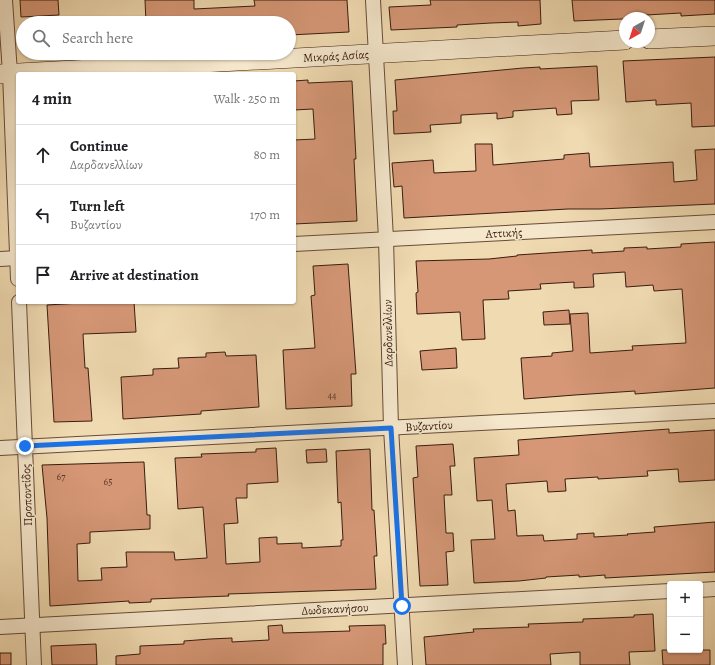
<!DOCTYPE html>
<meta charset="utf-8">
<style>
body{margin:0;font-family:Alegreya,serif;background:#f6f6f6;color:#202124}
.controls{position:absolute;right:12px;bottom:12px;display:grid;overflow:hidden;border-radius:4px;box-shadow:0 1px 3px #0004}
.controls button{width:36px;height:36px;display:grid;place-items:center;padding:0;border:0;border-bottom:1px solid #e0e0e0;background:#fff;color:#202124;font:20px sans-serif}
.compass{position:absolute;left:619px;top:12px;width:36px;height:36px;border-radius:50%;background:#fff;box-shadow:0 1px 3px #0004;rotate:219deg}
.stop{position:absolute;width:12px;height:12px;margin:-9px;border:3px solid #1a73e8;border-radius:50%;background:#fff}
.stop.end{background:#1a73e8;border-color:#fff;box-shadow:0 1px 4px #0008}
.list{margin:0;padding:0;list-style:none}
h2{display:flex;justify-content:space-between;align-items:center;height:52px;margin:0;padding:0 16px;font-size:17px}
h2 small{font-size:13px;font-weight:400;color:#757577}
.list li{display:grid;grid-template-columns:26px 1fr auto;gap:12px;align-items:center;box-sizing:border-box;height:60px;padding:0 16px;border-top:1px solid #e0e0e0}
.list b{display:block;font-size:15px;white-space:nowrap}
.list p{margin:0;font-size:13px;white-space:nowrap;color:#757577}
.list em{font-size:13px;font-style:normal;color:#757577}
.icon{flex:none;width:22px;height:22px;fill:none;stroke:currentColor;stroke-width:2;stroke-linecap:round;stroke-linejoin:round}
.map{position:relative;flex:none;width:715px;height:665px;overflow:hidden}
.search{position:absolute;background:#fff;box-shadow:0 1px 3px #0004;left:16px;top:16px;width:280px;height:44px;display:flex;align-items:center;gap:10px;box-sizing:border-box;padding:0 14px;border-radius:22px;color:#757577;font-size:15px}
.panel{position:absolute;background:#fff;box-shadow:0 1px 3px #0004;left:16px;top:72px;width:280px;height:232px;border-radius:4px}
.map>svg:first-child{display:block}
</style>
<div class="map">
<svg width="715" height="665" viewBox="0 0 715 665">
<rect width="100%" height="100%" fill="#f0dab1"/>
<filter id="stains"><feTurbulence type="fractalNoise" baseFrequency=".005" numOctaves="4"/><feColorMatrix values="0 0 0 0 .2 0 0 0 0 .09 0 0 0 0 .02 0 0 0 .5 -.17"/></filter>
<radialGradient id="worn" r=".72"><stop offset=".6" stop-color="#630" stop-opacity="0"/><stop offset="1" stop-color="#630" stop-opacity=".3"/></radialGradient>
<g fill="#d59776" stroke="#391c0f">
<polygon points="20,0 58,0 59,15 21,17"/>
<polygon points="145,0 194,0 194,9 255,6 254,0 347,0 349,32 289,35 289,23 146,23"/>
<polygon points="430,0 540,0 541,24 518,26 518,22 491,23 457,25 457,27 391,30 389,7 431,5"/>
<polygon points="572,0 715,0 715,14 681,16 681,13 646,15 646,18 574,21"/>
<polygon points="715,57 715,126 692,127 691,103 656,105 656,100 626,102 623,61"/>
<polygon points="597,66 599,100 571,101 572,114 557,115 556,108 513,111 513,117 497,119 497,113 461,115 461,123 430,125 431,132 394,134 393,111 397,111 395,80 523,68 540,67 540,69"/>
<polygon points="308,80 308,83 352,81 356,159 354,159 357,221 294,224 294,140 315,139 313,109 294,110 294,81"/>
<polygon points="475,144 492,144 493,165 564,159 564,155 589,153 590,167 673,162 674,182 697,180 695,150 715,149 715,204 600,209 568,209 404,218 402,186 394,187 392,163 433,160 434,173 476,171"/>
<polygon points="715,242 715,388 635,394 635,391 575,395 524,399 521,358 552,356 552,353 573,351 570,314 588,313 590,353 633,350 632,346 686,343 682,289 654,291 653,285 626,287 625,272 593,274 594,287 574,288 574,282 540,284 541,289 508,291 509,299 483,300 485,339 462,340 460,312 417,314 416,293 418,292 416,261 489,259 517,256 517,255 592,250 592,253 624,251 624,248 647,247 647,249 681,247 681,244"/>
<polygon points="348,264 356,374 351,374 352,406 286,409 283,350 315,348 311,296 315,295 313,266"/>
<polygon points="97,302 134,302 136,332 83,334 85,368 88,368 92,421 54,422 47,305"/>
<polygon points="569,310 570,324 544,325 543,312"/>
<polygon points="456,348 457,368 422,370 420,351"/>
<polygon points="225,352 226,356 256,355 259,407 201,411 201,414 123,419 121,377 153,375 153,369 179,368 178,358 206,357 206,353"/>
<polygon points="669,429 669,433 715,430 715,480 679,482 678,469 647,471 648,476 598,479 598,477 565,479 566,491 548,492 547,481 506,484 508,511 515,510 517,536 543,535 544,541 577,539 577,534 594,533 594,537 628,535 627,534 655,532 654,527 715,522 715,572 605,578 605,575 579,577 579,575 546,577 546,578 519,581 474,583 471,540 495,539 492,500 477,501 474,458 519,455 518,440"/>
<polygon points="453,444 455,466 450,466 452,495 444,495 446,533 453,533 454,551 446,552 448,585 420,586 413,478 418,477 416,446"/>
<polygon points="276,448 278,482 247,484 247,498 236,498 238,523 224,524 226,564 260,562 259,538 277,537 277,544 302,543 302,548 341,546 341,540 343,540 341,502 338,503 336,451 370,449 372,510 374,510 377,556 374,556 376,589 228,594 229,596 151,599 151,602 129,603 129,601 50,606 47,518 42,465 144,462 147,515 150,515 150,529 90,532 90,543 77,544 78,581 102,580 101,568 127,567 126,552 174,552 175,560 207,558 203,507 178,509 175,458 202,457 201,454 256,452 256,449"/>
<polygon points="326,449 327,462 307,463 306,450"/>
<polygon points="653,614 655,651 629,652 630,665 580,665 580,652 550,654 551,665 426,665 424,637 474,632 473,629 529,627 528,624 583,622 583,619 634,617 634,615"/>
<polygon points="282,625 283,633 350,631 349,626 385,625 386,644 383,644 383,665 116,665 116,656 140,654 140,646 184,644 184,641 210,639 232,638 232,642 269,640 268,626"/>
<polygon points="96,644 97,665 52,665 51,646"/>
<polygon points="662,650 710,650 710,665 663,665"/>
<rect x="0" y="653" width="11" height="12"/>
</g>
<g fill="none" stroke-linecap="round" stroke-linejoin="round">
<defs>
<g id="street">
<polyline points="5,0 10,73 18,279"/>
<polyline points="373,0 386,239 391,428 405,665"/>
<polyline points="294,244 715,222"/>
<polyline points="0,259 18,258"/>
<polyline points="19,302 34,665"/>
<polyline points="0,448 715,411"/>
<polyline points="700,590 715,589"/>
<polyline points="0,627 670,591"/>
</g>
<g id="secondary">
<polyline points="649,39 715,36"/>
<polyline points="0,74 625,40"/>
</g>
</defs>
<use href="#street" stroke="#674c38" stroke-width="16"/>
<use href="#secondary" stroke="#391c0f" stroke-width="20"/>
<use href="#street" stroke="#f5e7cc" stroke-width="14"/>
<use href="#secondary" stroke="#f5e7cc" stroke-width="19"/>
</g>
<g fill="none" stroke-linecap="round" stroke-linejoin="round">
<polyline stroke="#1a73e8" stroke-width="5" points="25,446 391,428 402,606"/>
</g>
<g text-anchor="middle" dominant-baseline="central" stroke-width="3" stroke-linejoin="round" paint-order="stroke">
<g font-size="10" fill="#603b29">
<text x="332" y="395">44</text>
<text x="61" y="476">67</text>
<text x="108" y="481">65</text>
</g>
<g font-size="12" fill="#391c0f" stroke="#f5e7cc">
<text transform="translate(336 56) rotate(-3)">Μικράς Ασίας</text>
<text transform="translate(504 233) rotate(-3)">Αττικής</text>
<text transform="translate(388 333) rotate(-91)">Δαρδανελλίων</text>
<text transform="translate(429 426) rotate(-3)">Βυζαντίου</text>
<text transform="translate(27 495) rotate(-92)">Προποντίδος</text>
<text transform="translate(335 609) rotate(-3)">Δωδεκανήσου</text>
</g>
</g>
<rect width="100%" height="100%" filter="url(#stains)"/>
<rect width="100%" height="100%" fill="url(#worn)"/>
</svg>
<div class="controls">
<button>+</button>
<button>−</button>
</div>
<svg class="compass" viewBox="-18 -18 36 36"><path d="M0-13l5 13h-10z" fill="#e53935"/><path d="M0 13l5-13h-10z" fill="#757577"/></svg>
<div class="stop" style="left:402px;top:606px"></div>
<div class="stop end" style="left:25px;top:446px"></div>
<div class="search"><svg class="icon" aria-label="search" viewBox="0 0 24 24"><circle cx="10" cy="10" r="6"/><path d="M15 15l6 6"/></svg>Search here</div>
<section class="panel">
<h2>4 min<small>Walk · 250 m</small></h2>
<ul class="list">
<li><svg class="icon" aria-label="ahead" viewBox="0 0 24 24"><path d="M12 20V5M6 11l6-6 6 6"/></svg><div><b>Continue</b><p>Δαρδανελλίων</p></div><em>80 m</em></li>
<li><svg class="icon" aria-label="left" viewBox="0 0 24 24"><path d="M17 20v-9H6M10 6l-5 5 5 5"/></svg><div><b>Turn left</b><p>Βυζαντίου</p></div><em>170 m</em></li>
<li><svg class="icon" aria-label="arrive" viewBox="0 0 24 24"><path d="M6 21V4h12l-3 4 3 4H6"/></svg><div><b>Arrive at destination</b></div></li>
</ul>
</section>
</div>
